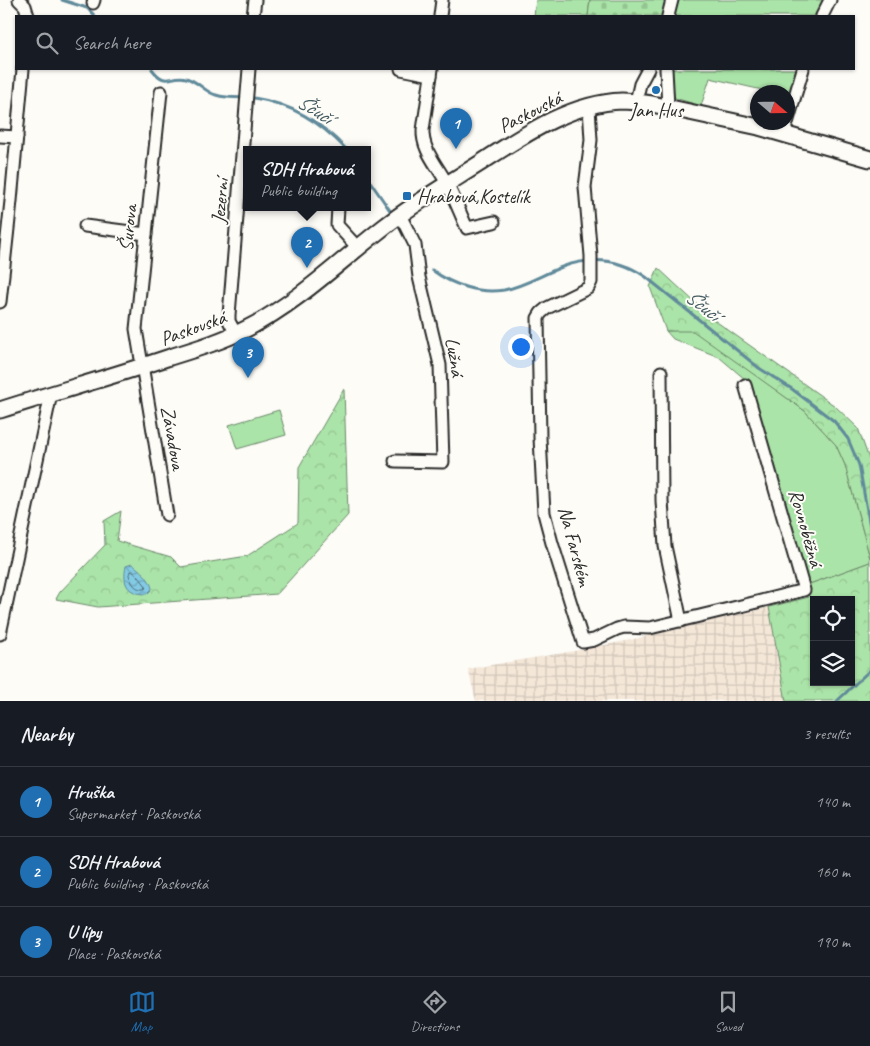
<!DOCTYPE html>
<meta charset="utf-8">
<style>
body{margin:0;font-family:Caveat,sans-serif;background:#20242c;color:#f1f3f6}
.controls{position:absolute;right:15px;bottom:15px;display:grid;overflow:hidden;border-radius:0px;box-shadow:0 1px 4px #0004}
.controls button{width:45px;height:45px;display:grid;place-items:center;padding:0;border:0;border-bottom:1px solid #363941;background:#171b24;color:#f1f3f6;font:25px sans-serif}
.compass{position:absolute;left:750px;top:85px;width:45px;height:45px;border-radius:50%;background:#171b24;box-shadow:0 1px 4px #0004;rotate:110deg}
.you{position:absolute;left:520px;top:346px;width:18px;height:18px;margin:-12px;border:4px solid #fff;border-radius:50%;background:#1a73e8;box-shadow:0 0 0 8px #1a73e833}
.badge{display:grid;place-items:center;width:32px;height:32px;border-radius:50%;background:#1f6fb2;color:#fff;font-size:16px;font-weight:700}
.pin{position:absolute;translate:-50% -41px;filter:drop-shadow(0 1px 2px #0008)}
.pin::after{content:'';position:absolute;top:26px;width:18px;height:15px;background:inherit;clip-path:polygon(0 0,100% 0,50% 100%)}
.popup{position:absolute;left:243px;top:146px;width:128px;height:65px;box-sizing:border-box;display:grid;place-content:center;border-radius:0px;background:#171b24;filter:drop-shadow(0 1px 4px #0005);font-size:16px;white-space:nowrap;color:#9ea1a6}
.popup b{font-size:19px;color:#f1f3f6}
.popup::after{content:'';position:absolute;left:50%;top:100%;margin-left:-10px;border:10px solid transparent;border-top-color:#171b24}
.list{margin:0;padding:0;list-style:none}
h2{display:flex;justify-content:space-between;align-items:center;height:65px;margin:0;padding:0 20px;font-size:21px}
h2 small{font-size:16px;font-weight:400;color:#9ea1a6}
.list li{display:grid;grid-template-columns:32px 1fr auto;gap:15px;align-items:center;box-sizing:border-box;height:70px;padding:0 20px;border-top:1px solid #363941}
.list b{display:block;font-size:19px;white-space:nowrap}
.list p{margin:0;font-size:16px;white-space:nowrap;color:#9ea1a6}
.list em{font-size:16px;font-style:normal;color:#9ea1a6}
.icon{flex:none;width:28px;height:28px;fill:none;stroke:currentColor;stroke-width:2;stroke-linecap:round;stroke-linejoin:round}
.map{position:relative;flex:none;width:870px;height:701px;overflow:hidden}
.search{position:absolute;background:#171b24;box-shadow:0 1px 4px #0004;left:15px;right:15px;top:15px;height:55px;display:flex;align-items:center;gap:12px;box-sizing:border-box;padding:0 18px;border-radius:0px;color:#9ea1a6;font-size:19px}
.sheet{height:275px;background:#171b24}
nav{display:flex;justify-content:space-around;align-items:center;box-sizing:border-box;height:70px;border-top:1px solid #363941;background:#171b24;font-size:14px;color:#9ea1a6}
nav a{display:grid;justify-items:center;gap:2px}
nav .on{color:#1f6fb2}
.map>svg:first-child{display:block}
</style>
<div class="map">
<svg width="870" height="701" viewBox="0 0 870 701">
<defs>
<pattern id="industrial-grid" width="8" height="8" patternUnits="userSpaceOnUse" patternTransform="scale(1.25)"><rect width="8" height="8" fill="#f4e7d8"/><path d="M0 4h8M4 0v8" fill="none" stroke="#d1c6ba"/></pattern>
<pattern id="forest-crowns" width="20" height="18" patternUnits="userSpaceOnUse" patternTransform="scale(1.25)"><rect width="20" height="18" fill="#abe4a8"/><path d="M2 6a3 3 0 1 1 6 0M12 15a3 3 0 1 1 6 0" fill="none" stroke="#93c491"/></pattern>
<pattern id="cemetery-stones" width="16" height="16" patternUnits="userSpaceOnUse" patternTransform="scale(1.25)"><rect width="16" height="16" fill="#abe4a8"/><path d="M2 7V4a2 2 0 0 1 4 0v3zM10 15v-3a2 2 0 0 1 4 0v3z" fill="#93c491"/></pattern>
<pattern id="water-waves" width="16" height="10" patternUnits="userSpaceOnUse" patternTransform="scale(1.25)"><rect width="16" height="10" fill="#83cae4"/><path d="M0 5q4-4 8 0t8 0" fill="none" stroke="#6ba4b9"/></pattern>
</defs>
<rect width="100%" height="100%" fill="#fdfcf7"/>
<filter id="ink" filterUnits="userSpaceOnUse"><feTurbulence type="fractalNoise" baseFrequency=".02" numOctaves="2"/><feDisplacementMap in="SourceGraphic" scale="10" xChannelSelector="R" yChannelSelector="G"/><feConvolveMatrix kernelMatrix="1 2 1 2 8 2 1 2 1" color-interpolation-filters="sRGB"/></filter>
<g filter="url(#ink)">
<polygon fill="url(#industrial-grid)" points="769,607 786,701 476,701 468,669 580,650 630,640"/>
<g fill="#abe4a8" stroke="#6b886a">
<polygon points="536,0 590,0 588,16 534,16"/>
<polygon points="676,0 823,0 814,16 677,16 672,15"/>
<polygon points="669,69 796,69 788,97 788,92 771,92 710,78 701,106 675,98 670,90"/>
<polygon points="693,330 805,411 836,445 845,465 870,558 870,562 807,585 746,380 719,357 673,339 666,331"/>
<polygon points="279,410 286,435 237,449 229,425"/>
</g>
<g fill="url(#forest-crowns)" stroke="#6b886a" fill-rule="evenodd">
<polygon points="658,268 714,320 835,406 858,428 870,462 870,558 845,465 836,445 805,411 693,331 666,331 650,287"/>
<polygon points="344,389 348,515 277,594 98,607 56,599 60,592 105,545 104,521 121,511 117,541 171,557 181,567 247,556 298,523 299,467"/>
<path d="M870 562V701H786L769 607 809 597 807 585ZM814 600H851V682H814Z"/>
</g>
<polygon fill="url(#cemetery-stones)" stroke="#6b886a" points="590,0 669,0 665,16 588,16"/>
<path fill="url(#water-waves)" stroke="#608a9a" d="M132 564C140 570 151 579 152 589L147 594C128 594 122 585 126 566Z"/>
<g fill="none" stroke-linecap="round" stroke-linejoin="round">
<path stroke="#4e6b75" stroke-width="1" d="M131 571C137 573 142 581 146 586L145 589C135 590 132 584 129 575Z"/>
<g stroke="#608a9a" stroke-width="3">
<polyline points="62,0 87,8 95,16"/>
<path d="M152 69C166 88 171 74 186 78 198 81 205 92 216 95 228 99 242 97 254 98 292 104 320 122 346 149"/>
<polyline points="367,177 391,212"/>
<path d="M432 270C452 285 479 294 504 290 525 286 543 274 562 267 592 256 620 259 646 277L759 368 792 389 834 421 848 439 859 465 870 527"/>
<polyline points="837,701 870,670"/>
</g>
<defs>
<g id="minor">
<polyline points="19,0 25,6 28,16"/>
<polyline points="93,3 94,0"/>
<polyline points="253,16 255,0"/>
<polyline points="440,16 442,0"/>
<polyline points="668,16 672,0"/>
<polyline points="822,16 830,0"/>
<polyline points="401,69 431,75"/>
<path d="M432 69 423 130C422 150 437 165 446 182 454 197 460 213 467 228L494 222"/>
<polyline points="666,69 668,107"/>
<polyline points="161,92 136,329 167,515"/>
<polyline points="636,102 640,84 648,69"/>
<polyline points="589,107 591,140 585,187 591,256 591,282 588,288 547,308 541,313 538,318 540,438 544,513 552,543 583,642 594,640 617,629 624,627 650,628 745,605 804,590 745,385"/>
<polyline points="784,133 803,69"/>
<polyline points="0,136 17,137"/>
<polyline points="338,207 337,225 358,248"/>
<polyline points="85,226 146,234"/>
<polyline points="0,302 11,201 23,69"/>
<polyline points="236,334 229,321 229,315 249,69"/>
<polyline points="661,372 662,501 665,546 681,621"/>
<polyline points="395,461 443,462 440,365 419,277 415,245 400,215"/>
<polyline points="0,634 51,394"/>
</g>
<path id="secondary" d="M0 410C56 392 114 376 170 357 196 349 223 341 248 328 298 302 339 262 384 227 414 203 449 183 482 162 524 135 570 103 622 101 633 101 642 103 652 104L759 127 870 159"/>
</defs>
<use href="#minor" stroke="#2b2b2b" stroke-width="15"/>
<use href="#secondary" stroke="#2b2b2b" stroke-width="19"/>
<use href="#minor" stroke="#fdfcf7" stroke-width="11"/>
<use href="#secondary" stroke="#fdfcf7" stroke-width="15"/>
</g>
</g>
<g fill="#1f6fb2" stroke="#fdfcf7" stroke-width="2">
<circle cx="656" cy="90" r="5"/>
<rect x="402" y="191" width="10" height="10" rx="2.5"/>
</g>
<g text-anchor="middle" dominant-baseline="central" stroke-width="4" stroke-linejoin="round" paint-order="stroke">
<g font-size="20" fill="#2b2b2b" stroke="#fdfcf7">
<text x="656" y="110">Jan Hus</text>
<text x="417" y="196" text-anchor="start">Hrabová,Kostelík</text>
</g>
<g font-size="20" fill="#2b2b2b" stroke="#fdfcf7">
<text transform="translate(530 112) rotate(-27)">Paskovská</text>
<text transform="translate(220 201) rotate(-85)">Jezerní</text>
<text transform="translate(128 228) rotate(-84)">Šurova</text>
<text transform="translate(193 328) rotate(-20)">Paskovská</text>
<text transform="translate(455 357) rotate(81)">Lužná</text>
<text transform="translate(173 438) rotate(80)">Závadova</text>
<text transform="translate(806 528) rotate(74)">Rovnoběžná</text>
<text transform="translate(575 546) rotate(75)">Na Farském</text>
</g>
<g font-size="21" font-style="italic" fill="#455b62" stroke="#fdfcf7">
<text transform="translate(315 109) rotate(32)">Ščučí</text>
<text transform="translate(703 305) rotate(38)">Ščučí</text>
</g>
</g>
</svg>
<div class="controls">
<button><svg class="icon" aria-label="locate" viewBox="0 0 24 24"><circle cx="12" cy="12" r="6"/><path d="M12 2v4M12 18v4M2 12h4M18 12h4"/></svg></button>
<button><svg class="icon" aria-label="layers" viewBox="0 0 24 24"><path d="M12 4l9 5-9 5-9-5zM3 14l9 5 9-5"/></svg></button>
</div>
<svg class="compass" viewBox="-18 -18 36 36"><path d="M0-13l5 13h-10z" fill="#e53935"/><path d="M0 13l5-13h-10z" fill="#9ea1a6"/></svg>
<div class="you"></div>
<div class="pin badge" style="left:456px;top:149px">1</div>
<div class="pin badge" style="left:307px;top:268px">2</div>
<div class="popup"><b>SDH Hrabová</b>Public building</div>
<div class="pin badge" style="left:248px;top:378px">3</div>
<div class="search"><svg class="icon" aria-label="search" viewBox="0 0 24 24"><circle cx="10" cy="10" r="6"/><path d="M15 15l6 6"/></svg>Search here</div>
</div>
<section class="sheet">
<h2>Nearby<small>3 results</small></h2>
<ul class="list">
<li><span class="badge">1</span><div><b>Hruška</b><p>Supermarket · Paskovská</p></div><em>140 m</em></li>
<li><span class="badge">2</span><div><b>SDH Hrabová</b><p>Public building · Paskovská</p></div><em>160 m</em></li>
<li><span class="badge">3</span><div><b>U lípy</b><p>Place · Paskovská</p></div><em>190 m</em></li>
</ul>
</section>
<nav>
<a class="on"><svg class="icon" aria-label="map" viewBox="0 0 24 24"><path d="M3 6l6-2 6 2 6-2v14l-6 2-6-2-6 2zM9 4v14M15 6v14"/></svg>Map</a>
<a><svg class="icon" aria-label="directions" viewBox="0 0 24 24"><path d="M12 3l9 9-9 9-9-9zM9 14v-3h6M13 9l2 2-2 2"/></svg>Directions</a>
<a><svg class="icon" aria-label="saved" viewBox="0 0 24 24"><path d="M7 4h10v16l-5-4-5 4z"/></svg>Saved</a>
</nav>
